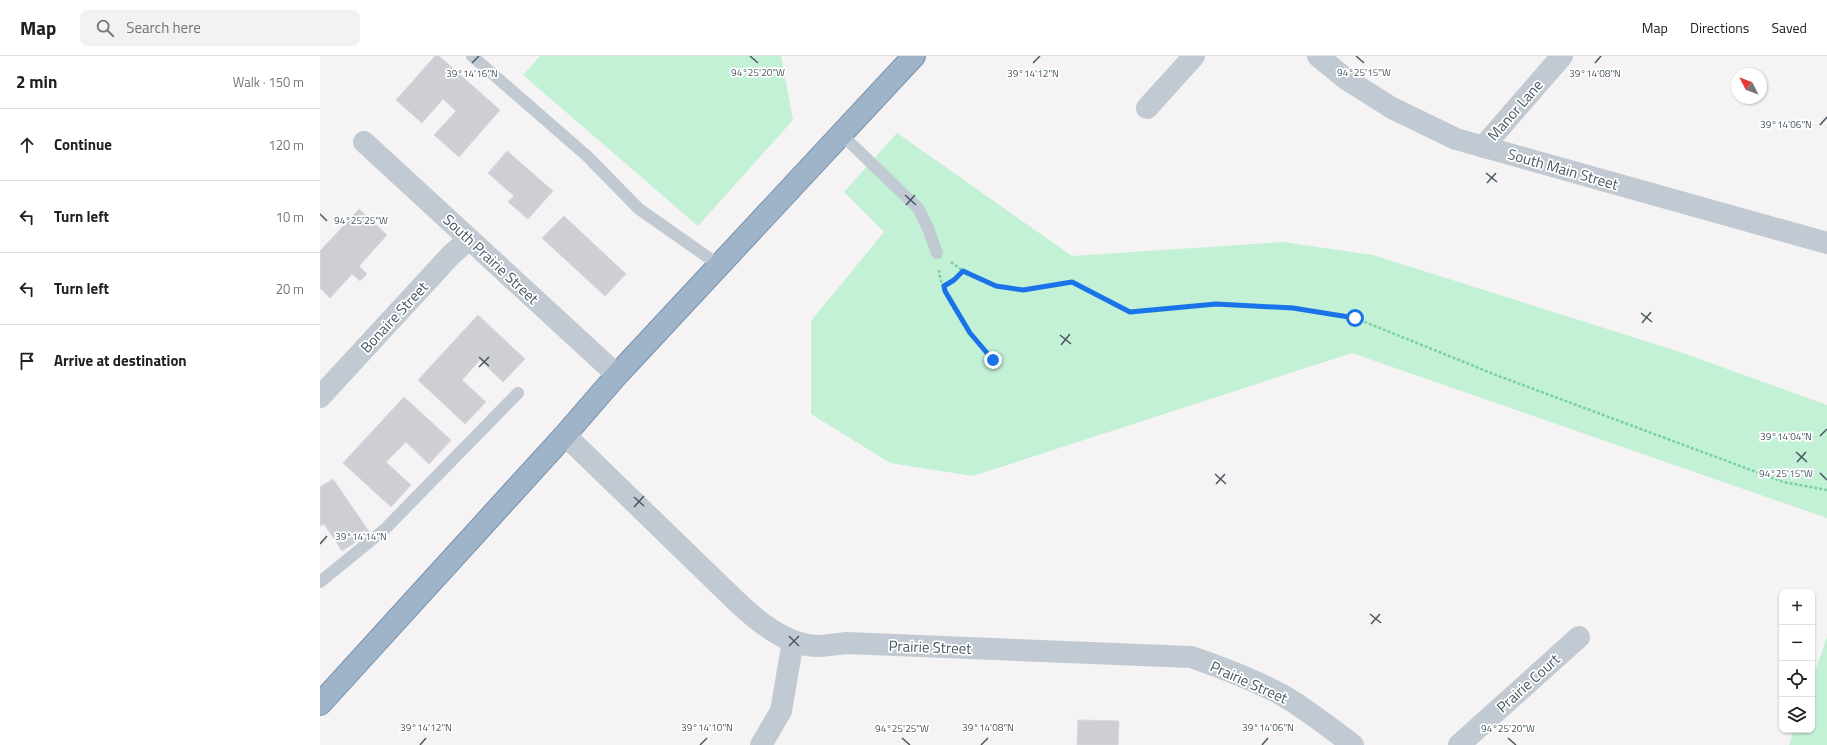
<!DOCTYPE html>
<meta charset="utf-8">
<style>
body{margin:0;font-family:"Titillium Web",sans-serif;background:#f2f2f2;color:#202124}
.controls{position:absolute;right:12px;bottom:12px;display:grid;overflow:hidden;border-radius:8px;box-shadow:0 1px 3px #0004}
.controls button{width:36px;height:36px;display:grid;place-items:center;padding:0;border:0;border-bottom:1px solid #e0e0e0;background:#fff;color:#202124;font:20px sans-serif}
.compass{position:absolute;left:1411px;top:12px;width:36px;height:36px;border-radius:50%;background:#fff;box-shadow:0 1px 3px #0004;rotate:312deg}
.stop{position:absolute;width:12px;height:12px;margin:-9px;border:3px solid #1a73e8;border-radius:50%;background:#fff}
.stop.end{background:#1a73e8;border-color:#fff;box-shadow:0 1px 4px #0008}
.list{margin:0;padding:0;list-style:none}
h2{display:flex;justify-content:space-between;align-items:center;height:52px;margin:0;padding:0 16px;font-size:17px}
h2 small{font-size:13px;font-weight:400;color:#757577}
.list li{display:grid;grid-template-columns:26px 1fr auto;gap:12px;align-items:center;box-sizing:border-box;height:72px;padding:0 16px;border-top:1px solid #e0e0e0}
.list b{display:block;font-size:15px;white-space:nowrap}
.list em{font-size:13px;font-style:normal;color:#757577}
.icon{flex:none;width:22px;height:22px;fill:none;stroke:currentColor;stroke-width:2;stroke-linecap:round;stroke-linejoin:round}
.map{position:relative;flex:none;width:1507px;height:689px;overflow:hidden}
header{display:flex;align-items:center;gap:24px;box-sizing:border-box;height:56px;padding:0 20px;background:#fff;border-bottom:1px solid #e0e0e0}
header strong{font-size:19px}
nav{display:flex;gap:22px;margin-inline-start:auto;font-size:14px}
.search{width:280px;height:36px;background:#f2f2f2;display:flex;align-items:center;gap:10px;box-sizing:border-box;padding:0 14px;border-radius:8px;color:#757577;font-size:15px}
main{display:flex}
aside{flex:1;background:#fff}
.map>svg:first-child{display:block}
</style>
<header>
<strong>Map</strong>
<div class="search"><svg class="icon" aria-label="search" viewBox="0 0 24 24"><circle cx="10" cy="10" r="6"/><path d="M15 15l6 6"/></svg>Search here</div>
<nav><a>Map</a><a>Directions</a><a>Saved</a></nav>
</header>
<main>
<aside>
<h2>2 min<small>Walk · 150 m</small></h2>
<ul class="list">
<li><svg class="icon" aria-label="ahead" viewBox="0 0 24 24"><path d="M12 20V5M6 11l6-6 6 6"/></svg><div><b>Continue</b></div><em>120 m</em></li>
<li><svg class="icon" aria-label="left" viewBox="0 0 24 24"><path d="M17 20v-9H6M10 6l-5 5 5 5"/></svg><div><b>Turn left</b></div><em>10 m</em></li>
<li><svg class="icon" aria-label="left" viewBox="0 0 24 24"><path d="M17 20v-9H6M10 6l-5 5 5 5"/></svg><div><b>Turn left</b></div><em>20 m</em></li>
<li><svg class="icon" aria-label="arrive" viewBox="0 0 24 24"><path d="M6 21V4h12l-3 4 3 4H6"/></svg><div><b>Arrive at destination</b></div></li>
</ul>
</aside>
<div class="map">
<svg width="1507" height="689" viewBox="0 0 1507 689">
<rect width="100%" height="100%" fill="#f5f3f3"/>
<g fill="#c3f1d5">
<polygon points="220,0 461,0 473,64 378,170 203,19"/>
<polygon points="577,77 752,200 963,186 1053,199 1360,296 1507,349 1507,462 1032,297 653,420 570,407 491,358 491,265 564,176 524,136"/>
<polygon points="1507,581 1507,689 1469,689 1474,674 1492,674 1492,624"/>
</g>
<g fill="#cdcfd5" stroke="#d7d9de">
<polygon points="115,0 119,0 180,54 139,101 114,79 136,55 123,43 102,67 76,44"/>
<polygon points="187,95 233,135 208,163 188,146 194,140 168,117"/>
<polygon points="39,153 67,179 39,210 47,218 40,225 32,218 10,242 0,232 0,195"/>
<polygon points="244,160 306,218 285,240 222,182"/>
<polygon points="158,259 205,303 183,326 160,304 142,324 166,346 145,368 98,324"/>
<polygon points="84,341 131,384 109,408 86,386 66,406 91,429 71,451 23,407"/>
<polygon points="13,423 50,477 22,495 4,468 0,470 0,431"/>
<polygon points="758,664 799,665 798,689 757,689"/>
</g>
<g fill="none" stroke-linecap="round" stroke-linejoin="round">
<defs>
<polyline id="trunk" points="0,648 245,379 297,319 594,0"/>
</defs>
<use href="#trunk" stroke="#7690ad" stroke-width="24"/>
<g stroke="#7ad0a6" stroke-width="2.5" stroke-dasharray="3 2" stroke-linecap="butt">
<polyline points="631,206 643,215 676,230 703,234 752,226 809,256 896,248 973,252 1035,262 1176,319 1463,426 1507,434"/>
<path d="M619 214C622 246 653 280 673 304"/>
<polyline points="624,230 634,224 643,215"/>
</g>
<g stroke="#c1cad2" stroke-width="12">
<polyline points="152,0 267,100 319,153 399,209"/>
<polyline points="521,78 598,152 608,172 617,197"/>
<polyline points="0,526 65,473 198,337"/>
</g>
<g stroke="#c1cad2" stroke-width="22">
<polyline points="998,0 1026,23 1072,52 1136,83 1507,187"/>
<polyline points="827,52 874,0"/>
<polyline points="44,86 297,319"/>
<polyline points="1163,91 1242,0"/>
<polyline points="0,341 130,200 149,183"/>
<path d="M245 379 414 543C436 564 466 590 498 590 507 590 517 588 526 587L871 601C903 612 933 623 962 639 988 654 1010 672 1033 689"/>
<polyline points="441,689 461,655 473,585"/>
<polyline points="1139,689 1259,581"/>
</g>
<use href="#trunk" stroke="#9fb4c9" stroke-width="22"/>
</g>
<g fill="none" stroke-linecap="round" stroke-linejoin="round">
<polyline stroke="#1a73e8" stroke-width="5" points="673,304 650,277 625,235 624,230 634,224 643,215 676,230 703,234 752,226 810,256 896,248 973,252 1035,262"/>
</g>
<path fill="none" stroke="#4a5661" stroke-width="1.5" d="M430 0 438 7M1036 0 1044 7M152 7 159 0M713 7 720 0M1275 7 1281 0M1500 69 1507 61M1166 117 1177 126M1167 127 1176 117M585 139 596 149M586 149 595 139M0 158 7 165M1321 257 1332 266M1322 267 1331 256M740 279 751 288M741 289 750 278M159 301 169 310M159 311 169 301M1500 380 1507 373M1476 396 1487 406M1477 406 1486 396M1500 417 1507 424M895 418 906 428M896 428 905 418M314 441 324 450M314 451 324 440M0 488 7 480M1050 558 1061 567M1051 568 1060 558M469 580 479 590M469 590 479 580M582 682 590 689M1188 682 1196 689M100 689 106 682M380 689 387 682M661 689 668 682M942 689 948 682"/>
<g text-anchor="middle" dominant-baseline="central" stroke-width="3.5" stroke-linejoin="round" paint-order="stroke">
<g font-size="15" fill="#4a5661" stroke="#fff">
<text transform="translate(1195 54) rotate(-49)">Manor Lane</text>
<text transform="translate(1243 113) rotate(16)">South Main Street</text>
<text transform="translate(171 203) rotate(43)">South Prairie Street</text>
<text transform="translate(74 261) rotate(-47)">Bonaire Street</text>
<text transform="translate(610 591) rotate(2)">Prairie Street</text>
<text transform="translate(929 626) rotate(24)">Prairie Street</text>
<text transform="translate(1208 627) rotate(-42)">Prairie Court</text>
</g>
</g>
<g font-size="10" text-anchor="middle" fill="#4a5661" stroke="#fff" stroke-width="3.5" stroke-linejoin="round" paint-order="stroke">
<text x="438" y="20">94°25'20"W</text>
<text x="1044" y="20">94°25'15"W</text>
<text x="152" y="21">39°14'16"N</text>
<text x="713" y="21">39°14'12"N</text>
<text x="1275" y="21">39°14'08"N</text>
<text x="1466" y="72">39°14'06"N</text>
<text x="41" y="168">94°25'25"W</text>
<text x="1466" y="384">39°14'04"N</text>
<text x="1466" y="421">94°25'15"W</text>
<text x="41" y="484">39°14'14"N</text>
<text x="106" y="675">39°14'12"N</text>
<text x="387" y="675">39°14'10"N</text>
<text x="668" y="675">39°14'08"N</text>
<text x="948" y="675">39°14'06"N</text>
<text x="582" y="676">94°25'25"W</text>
<text x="1188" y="676">94°25'20"W</text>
</g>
</svg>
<div class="controls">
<button>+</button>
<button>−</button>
<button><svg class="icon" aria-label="locate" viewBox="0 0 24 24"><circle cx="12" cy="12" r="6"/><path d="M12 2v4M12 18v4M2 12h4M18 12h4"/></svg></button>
<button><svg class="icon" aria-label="layers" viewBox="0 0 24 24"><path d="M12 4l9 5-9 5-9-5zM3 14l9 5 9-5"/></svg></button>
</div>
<svg class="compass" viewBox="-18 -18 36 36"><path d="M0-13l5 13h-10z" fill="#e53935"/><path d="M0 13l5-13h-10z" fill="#757577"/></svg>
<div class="stop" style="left:1035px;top:262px"></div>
<div class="stop end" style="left:673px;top:304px"></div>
</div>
</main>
